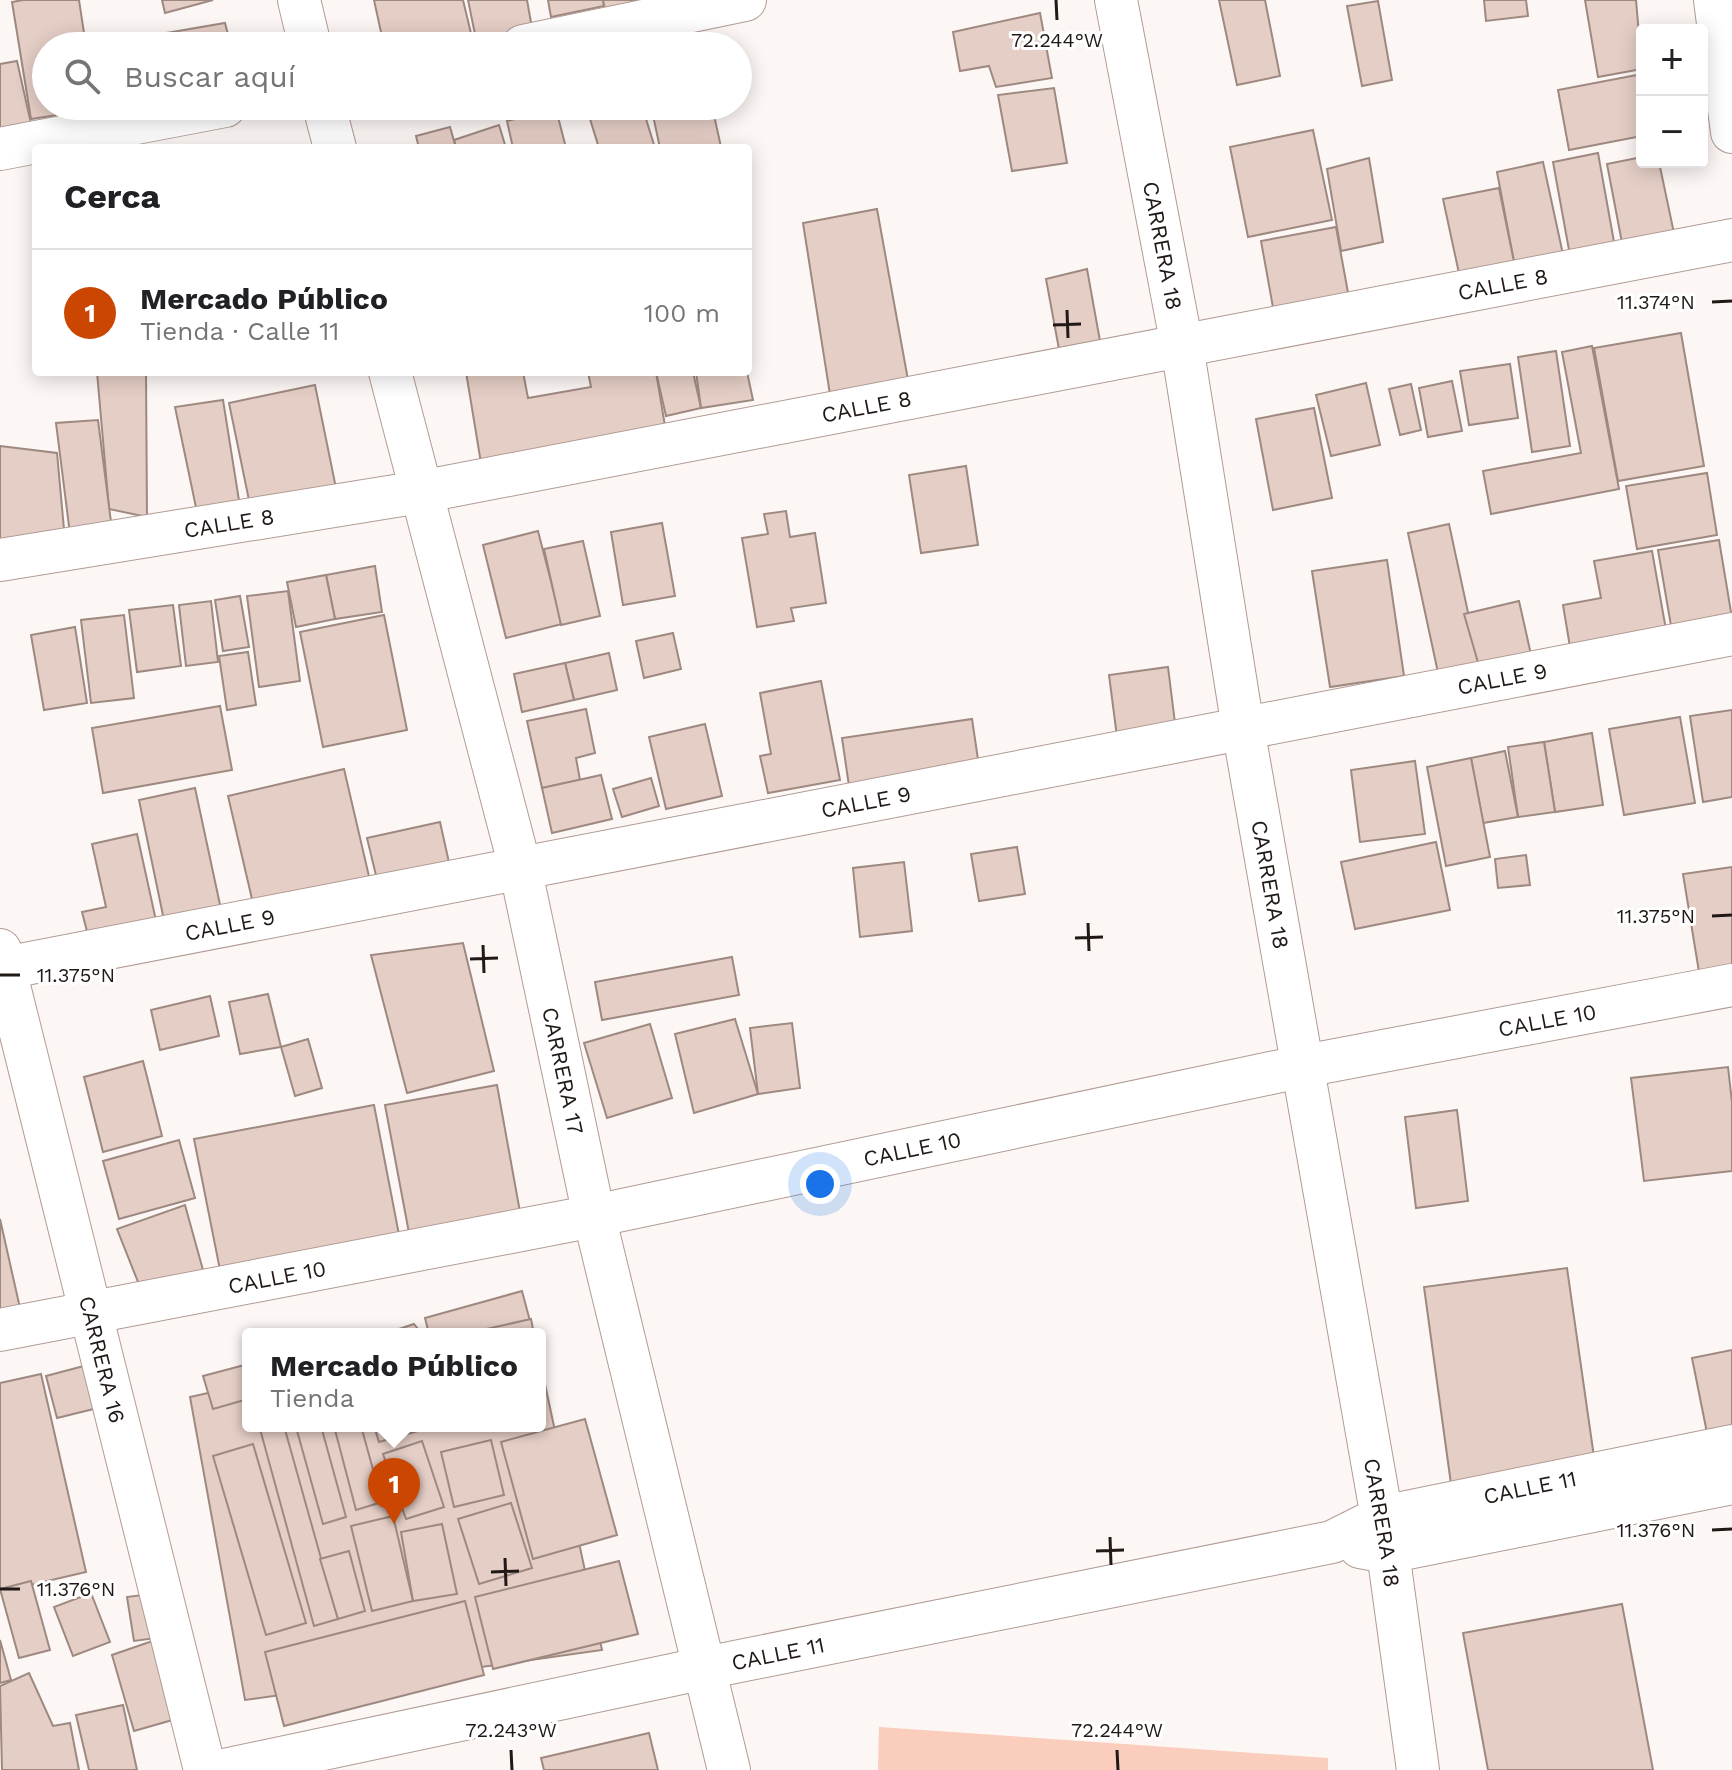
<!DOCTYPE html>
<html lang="es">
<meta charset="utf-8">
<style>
body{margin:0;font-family:"Work Sans",sans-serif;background:#f2f2f2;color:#202124}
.controls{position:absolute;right:24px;top:24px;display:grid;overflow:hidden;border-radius:8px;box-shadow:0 4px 20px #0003}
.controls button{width:72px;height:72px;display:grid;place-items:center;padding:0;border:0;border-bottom:2px solid #e0e0e0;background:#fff;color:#202124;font:40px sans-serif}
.you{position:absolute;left:820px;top:1184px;width:28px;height:28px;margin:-20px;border:6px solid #fff;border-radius:50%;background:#1a73e8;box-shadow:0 0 0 12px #1a73e833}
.badge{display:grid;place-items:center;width:52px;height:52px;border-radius:50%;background:#cb4600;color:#fff;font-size:26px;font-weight:700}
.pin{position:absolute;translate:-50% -66px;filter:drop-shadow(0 2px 4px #0008)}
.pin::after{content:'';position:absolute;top:42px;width:28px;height:24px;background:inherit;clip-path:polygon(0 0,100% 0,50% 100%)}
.popup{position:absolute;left:242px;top:1328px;width:304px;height:104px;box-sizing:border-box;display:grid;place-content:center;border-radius:8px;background:#fff;filter:drop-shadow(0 2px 6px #0005);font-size:26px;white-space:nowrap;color:#757577}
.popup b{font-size:30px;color:#202124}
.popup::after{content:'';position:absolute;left:50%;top:100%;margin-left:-16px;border:16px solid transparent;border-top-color:#fff}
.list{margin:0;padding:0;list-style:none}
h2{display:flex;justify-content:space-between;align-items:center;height:104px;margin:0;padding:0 32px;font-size:34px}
h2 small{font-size:26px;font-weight:400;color:#757577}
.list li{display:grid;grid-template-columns:52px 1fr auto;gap:24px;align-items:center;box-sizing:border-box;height:128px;padding:0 32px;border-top:2px solid #e0e0e0}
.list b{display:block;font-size:30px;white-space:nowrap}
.list p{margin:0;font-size:26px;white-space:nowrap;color:#757577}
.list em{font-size:26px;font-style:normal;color:#757577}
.icon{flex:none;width:44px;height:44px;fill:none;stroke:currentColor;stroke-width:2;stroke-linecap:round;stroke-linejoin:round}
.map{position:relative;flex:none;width:1732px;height:1770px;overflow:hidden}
.search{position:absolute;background:#fff;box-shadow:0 4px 20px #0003;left:32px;top:32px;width:720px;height:88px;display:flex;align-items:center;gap:20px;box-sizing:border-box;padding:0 28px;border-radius:44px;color:#757577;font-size:30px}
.panel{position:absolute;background:#fff;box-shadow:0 4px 20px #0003;left:32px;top:144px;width:720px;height:232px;border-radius:8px}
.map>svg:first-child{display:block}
</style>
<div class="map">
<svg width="1732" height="1770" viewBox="0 0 1732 1770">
<rect width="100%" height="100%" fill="#fcf7f5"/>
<polygon fill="#fbcdbd" points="879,1727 1328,1758 1328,1770 878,1770"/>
<g fill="#e5cec6" stroke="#9e8981" stroke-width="2">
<polygon points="23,0 79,0 86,46 46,46 46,106 97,109 31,119 12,2"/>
<polygon points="162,0 213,0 165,13"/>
<polygon points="374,0 463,0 474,46 384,46"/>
<polygon points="468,0 527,0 532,28 476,39"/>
<polygon points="548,0 603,0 604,6 551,17"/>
<polygon points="603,0 671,0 607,20"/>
<polygon points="1219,0 1265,0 1280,76 1237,85"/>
<polygon points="1484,0 1526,0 1528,16 1486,21"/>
<polygon points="1585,0 1636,0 1642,69 1598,77"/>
<polygon points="1378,1 1392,80 1362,86 1347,6"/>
<polygon points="1040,13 1052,78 996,87 989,66 960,71 953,32"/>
<polygon points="225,23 231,46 168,46 166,33"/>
<polygon points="166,33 168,46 91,46"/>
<polygon points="17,61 32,128 0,135 0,64"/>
<polygon points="1642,74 1642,136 1569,150 1558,90"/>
<polygon points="1054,88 1067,163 1012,171 998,95"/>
<polygon points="586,106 642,106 655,148 599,148"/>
<polygon points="651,106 712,106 721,147 660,148"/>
<polygon points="556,109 566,148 513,148 507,121"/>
<polygon points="499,125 506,148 456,148 454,140"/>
<polygon points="450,127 456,148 419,148 416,136"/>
<polygon points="1313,130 1332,220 1248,237 1230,147"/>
<polygon points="1598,153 1616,253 1571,261 1553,162"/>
<polygon points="1642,157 1642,162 1659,162 1675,238 1623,248 1607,164"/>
<polygon points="1369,158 1383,242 1341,251 1327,169"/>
<polygon points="1543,162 1564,259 1515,267 1497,172"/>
<polygon points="1499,188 1515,267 1460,278 1443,199"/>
<polygon points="877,209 910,391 831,401 803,223"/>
<polygon points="1336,227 1349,298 1274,313 1261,241"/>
<polygon points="1087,269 1102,352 1061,360 1046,279"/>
<polygon points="1681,333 1704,466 1618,481 1594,348"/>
<polygon points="1592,346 1619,489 1491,514 1483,471 1581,453 1562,352"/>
<polygon points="1556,351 1570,446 1532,452 1518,357"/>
<polygon points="1510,364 1518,418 1469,425 1460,371"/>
<polygon points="97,372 146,372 147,517 109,509"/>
<polygon points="466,372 523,372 528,398 591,387 588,372 656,372 667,438 482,469"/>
<polygon points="656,372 693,372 701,408 666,416"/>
<polygon points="696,372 747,372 753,400 701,408"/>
<polygon points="1452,381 1462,431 1428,437 1419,388"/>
<polygon points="1366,383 1380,445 1331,456 1316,395"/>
<polygon points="1411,384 1421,430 1400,435 1389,389"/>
<polygon points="315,385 337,493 251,510 229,403"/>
<polygon points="223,400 241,513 198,517 175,407"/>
<polygon points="1314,408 1332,498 1273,510 1256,419"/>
<polygon points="98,420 112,530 70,534 56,423"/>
<polygon points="0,446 57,453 65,540 0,547"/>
<polygon points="966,466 978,545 921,553 909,475"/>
<polygon points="1707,473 1717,535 1637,549 1626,486"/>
<polygon points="786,511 790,537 815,533 826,603 791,608 794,621 757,627 742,538 768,534 764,514"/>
<polygon points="662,523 675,596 623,605 611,532"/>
<polygon points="1449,524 1481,673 1440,682 1408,533"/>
<polygon points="538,531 562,624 506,638 483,545"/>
<polygon points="1719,540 1732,618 1674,643 1658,550"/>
<polygon points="583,541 600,616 561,625 544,549"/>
<polygon points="1652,551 1668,641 1572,659 1563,605 1601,598 1594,561"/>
<polygon points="1387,560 1404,676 1330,687 1312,571"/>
<polygon points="375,566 382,612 335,619 326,575"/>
<polygon points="326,575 335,619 296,627 287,582"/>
<polygon points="288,591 300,681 259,687 247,596"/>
<polygon points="240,596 249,647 223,651 215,600"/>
<polygon points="211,601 218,662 186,666 179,605"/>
<polygon points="1519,601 1532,659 1481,673 1464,614"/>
<polygon points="173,605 181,666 137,672 129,610"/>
<polygon points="124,615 134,698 91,703 81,620"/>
<polygon points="384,615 407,730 323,747 300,632"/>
<polygon points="75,627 87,703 44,710 31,635"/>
<polygon points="673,633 681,669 644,678 636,641"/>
<polygon points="248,652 256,705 227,710 219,656"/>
<polygon points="609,653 617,690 574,700 565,663"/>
<polygon points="565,663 574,700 522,712 514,674"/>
<polygon points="1168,667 1176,731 1117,737 1109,675"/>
<polygon points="821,681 840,780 768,793 760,756 771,754 760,693"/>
<polygon points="220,706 232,770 103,793 92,728"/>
<polygon points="586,709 595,753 576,758 580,780 542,788 527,721"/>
<polygon points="1732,710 1732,797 1703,802 1690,716"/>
<polygon points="1680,717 1695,803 1624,815 1609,729"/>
<polygon points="972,719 979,766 849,786 842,738"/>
<polygon points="705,724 722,796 666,809 649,737"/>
<polygon points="1592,733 1603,805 1555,812 1544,742"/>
<polygon points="1544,742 1555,812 1518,817 1508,747"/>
<polygon points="1505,751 1518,817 1483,823 1471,758"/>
<polygon points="1471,758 1490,857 1446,866 1427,767"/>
<polygon points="1415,761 1425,834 1360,842 1351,770"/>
<polygon points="344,769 371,885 255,912 228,796"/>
<polygon points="601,775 612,819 552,833 542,788"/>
<polygon points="651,778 659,806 622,817 613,789"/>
<polygon points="195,788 222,914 165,925 139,800"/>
<polygon points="440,822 452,876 380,892 367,838"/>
<polygon points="137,834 157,925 89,939 82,912 106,907 92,844"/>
<polygon points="1436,842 1450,910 1355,929 1341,862"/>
<polygon points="1017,847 1025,894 979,901 971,854"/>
<polygon points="1526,855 1530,885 1498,888 1495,859"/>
<polygon points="904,862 912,931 860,937 853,868"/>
<polygon points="1732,867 1732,973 1700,978 1683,874"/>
<polygon points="463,943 494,1071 407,1093 371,955"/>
<polygon points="732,957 739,995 602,1020 595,982"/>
<polygon points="268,994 281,1047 240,1054 229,1002"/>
<polygon points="210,996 219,1036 160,1050 151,1010"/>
<polygon points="735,1019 758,1094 694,1113 675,1034"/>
<polygon points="792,1023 800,1088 758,1094 750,1028"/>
<polygon points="650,1024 672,1098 607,1118 584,1043"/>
<polygon points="308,1039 322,1088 295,1096 281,1047"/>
<polygon points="143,1061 162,1136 103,1152 84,1077"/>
<polygon points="1728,1067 1732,1102 1732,1171 1644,1181 1631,1078"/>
<polygon points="497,1085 520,1212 409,1233 385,1105"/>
<polygon points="374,1105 400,1240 221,1275 194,1139"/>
<polygon points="1457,1110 1468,1201 1416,1208 1405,1117"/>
<polygon points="179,1140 195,1198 119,1219 103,1161"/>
<polygon points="185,1205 203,1270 140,1287 117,1229"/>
<polygon points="0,1219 22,1317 0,1322"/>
<polygon points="1567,1268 1595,1464 1451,1484 1424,1287"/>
<polygon points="522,1291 530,1321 483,1334 429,1334 425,1318"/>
<polygon points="531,1319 534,1334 464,1334"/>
<polygon points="414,1324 422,1334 384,1334"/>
<polygon points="1732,1350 1732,1438 1709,1443 1692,1358"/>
<polygon points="540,1361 602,1650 245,1700 190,1397 248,1384 248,1426 540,1426"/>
<polygon points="95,1363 106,1406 57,1418 46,1376"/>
<polygon points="248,1364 248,1399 213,1409 203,1376"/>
<polygon points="41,1374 86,1572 0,1592 0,1383"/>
<polygon points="585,1419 617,1535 533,1559 501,1442"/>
<polygon points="270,1426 284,1426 338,1619 314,1626 260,1429"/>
<polygon points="321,1426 346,1517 323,1524 296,1427"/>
<polygon points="334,1426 361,1426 382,1502 356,1510"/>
<polygon points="374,1426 427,1426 428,1428 379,1442"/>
<polygon points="491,1440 504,1495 454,1507 441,1452"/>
<polygon points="422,1441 444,1507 406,1519 383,1454"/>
<polygon points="253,1444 306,1623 266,1635 213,1456"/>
<polygon points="511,1503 532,1568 479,1584 458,1519"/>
<polygon points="393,1516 413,1601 372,1611 351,1526"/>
<polygon points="442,1524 457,1594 413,1601 401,1532"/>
<polygon points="349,1551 365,1611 338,1619 320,1559"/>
<polygon points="619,1561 638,1634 493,1669 475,1597"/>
<polygon points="31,1581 50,1650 19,1658 0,1589"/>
<polygon points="91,1593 110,1642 73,1656 54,1607"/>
<polygon points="157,1593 164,1637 134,1641 127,1597"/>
<polygon points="465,1601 484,1675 284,1726 265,1652"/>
<polygon points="1622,1604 1653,1770 1488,1770 1463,1633"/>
<polygon points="164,1637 190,1715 134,1731 112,1655"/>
<polygon points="0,1640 11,1680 0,1683"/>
<polygon points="29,1673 53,1726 70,1723 79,1770 2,1770 0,1686"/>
<polygon points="123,1705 137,1770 89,1770 76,1715"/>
<polygon points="649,1733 658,1770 544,1770 541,1758"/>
</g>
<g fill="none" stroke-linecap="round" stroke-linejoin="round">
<defs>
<g id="street">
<polyline points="299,0 310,46"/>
<path id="s1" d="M1116 0 1182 346 1243 728 1388 1552 1418 1770"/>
<polyline points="1715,0 1732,132"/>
<polyline points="523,46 745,0"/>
<polyline points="324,106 335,148"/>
<polyline points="0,149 225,106"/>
<path id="s2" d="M390 372 520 867 594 1216 729 1770"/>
<path id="s3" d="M0 560 420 492 1732 240"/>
<path id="s4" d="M0 950 205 1770"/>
<path id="s5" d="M0 969 1732 634"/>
<path id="s6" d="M0 1330 594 1216 1304 1066 1732 985"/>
<polyline points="1360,1547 1388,1552 1732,1483"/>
<path id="s7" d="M224 1770 705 1668 1332 1542 1382 1517 1732 1446"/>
</g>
</defs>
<use href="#street" stroke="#b19b93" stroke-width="44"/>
<use href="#street" stroke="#fff" stroke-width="42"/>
</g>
<path fill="none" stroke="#211916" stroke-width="3" d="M1056 0 1057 20M1712 302 1732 301M1067 310 1068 338M1053 325 1081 324M1712 916 1732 915M1088 923 1089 951M1075 938 1103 937M483 945 484 973M470 959 498 958M0 975H20M1712 1530 1732 1529M1110 1537 1111 1565M1096 1551 1124 1550M505 1558 506 1586M491 1572 519 1571M0 1589H20M511 1750 512 1770M1117 1750 1118 1770"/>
<g text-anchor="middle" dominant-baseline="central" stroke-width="6" stroke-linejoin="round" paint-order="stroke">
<g font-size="22" fill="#211916" stroke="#fff">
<text stroke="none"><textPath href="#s1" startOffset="250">CARRERA 18</textPath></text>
<text stroke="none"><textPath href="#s3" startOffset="1528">CALLE 8</textPath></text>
<text stroke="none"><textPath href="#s3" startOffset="880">CALLE 8</textPath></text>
<text stroke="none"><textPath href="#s3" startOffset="232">CALLE 8</textPath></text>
<text stroke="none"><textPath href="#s5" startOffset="1530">CALLE 9</textPath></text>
<text stroke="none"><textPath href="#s5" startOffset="882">CALLE 9</textPath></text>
<text stroke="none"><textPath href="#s1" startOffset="898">CARRERA 18</textPath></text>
<text stroke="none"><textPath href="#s5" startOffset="234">CALLE 9</textPath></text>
<text stroke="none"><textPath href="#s6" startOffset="1578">CALLE 10</textPath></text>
<text stroke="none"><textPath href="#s2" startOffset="720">CARRERA 17</textPath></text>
<text stroke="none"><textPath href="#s6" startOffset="930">CALLE 10</textPath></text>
<text stroke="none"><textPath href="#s6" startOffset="282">CALLE 10</textPath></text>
<text stroke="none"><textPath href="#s4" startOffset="422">CARRERA 16</textPath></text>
<text stroke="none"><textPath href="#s7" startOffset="1338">CALLE 11</textPath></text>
<text stroke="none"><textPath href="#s1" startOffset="1546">CARRERA 18</textPath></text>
<text stroke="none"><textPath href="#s7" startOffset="566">CALLE 11</textPath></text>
</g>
</g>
<g font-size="20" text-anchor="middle" fill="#211916" stroke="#fff" stroke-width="6" stroke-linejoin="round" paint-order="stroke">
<text x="1057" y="47">72.244°W</text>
<text x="1656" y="309">11.374°N</text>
<text x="1656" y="923">11.375°N</text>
<text x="76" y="982">11.375°N</text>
<text x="1656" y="1537">11.376°N</text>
<text x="76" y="1596">11.376°N</text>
<text x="511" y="1737">72.243°W</text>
<text x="1117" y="1737">72.244°W</text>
</g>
</svg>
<div class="controls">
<button>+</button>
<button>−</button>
</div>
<div class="you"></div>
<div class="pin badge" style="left:394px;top:1524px">1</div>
<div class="popup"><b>Mercado Público</b>Tienda</div>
<div class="search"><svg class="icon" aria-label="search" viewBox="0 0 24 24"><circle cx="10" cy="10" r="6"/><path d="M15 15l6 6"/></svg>Buscar aquí</div>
<section class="panel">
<h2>Cerca<small></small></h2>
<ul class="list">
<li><span class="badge">1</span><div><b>Mercado Público</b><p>Tienda · Calle 11</p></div><em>100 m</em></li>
</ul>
</section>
</div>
